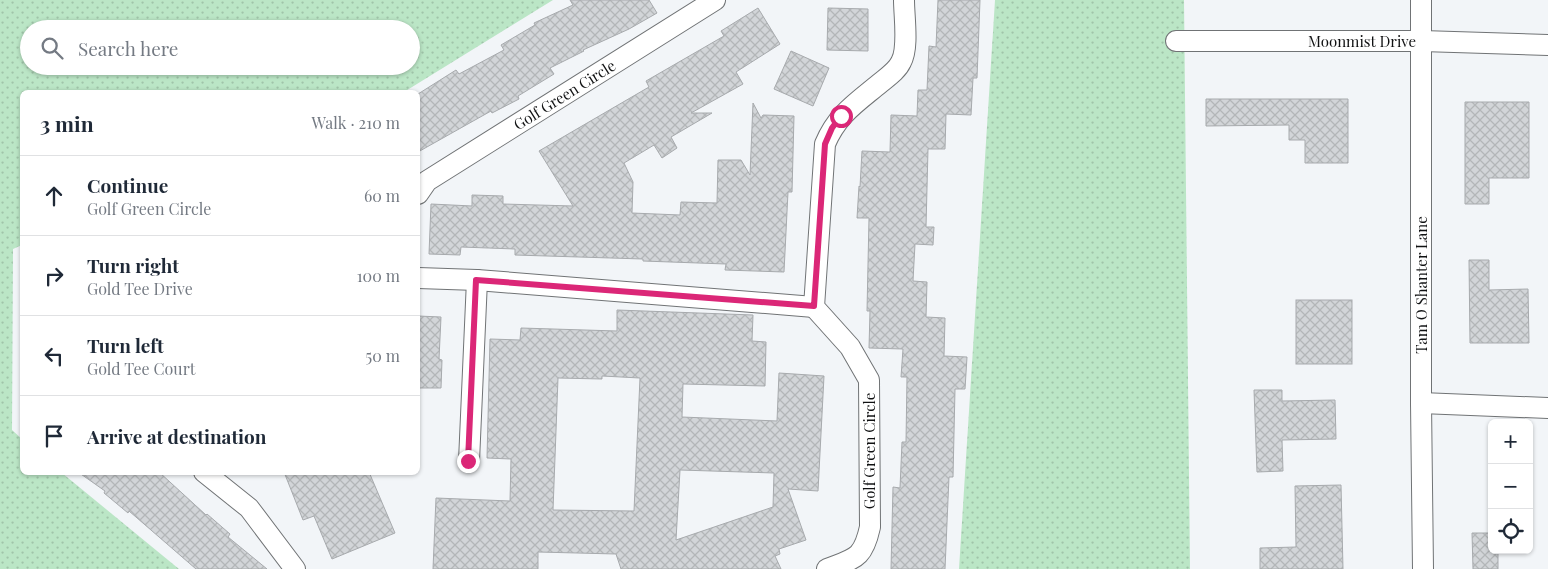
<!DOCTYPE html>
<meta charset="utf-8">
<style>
body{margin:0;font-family:"Playfair Display",serif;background:#f6f6f7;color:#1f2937}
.controls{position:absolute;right:15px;bottom:15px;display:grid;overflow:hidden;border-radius:8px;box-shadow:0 1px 4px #0004}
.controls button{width:45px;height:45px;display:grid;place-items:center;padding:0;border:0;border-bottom:1px solid #e0e1e3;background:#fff;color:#1f2937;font:25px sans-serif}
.stop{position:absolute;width:15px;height:15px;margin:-11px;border:4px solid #db2777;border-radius:50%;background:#fff}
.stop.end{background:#db2777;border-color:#fff;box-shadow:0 1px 5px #0008}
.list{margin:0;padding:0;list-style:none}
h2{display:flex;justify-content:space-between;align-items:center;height:65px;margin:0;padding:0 20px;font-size:21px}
h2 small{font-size:16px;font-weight:400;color:#747a83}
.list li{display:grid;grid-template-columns:32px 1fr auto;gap:15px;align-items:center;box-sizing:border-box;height:80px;padding:0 20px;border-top:1px solid #e0e1e3}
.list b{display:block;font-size:19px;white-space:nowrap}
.list p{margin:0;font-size:16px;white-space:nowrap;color:#747a83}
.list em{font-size:16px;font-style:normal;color:#747a83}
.icon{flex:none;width:28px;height:28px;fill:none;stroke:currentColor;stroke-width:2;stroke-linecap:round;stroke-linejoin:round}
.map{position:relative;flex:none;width:1548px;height:569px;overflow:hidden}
.search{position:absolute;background:#fff;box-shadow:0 1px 4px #0004;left:20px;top:20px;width:400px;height:55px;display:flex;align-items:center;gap:12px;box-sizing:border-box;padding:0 18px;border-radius:28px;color:#747a83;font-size:19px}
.panel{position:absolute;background:#fff;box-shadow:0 1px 4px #0004;left:20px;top:90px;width:400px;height:385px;border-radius:8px}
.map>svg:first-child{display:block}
</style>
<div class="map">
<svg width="1548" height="569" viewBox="0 0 1548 569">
<defs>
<pattern id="grass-dots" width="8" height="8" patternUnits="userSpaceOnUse" patternTransform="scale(1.25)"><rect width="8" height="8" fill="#bbe6c6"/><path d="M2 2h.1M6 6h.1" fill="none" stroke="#a0c4a9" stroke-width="1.8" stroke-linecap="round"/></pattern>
<pattern id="building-cross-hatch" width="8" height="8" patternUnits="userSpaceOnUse" patternTransform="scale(1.25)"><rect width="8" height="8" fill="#d2d5d8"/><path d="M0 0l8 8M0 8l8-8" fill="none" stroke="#b3b6b8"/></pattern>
</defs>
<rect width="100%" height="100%" fill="#f2f5f8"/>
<g fill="url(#grass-dots)" fill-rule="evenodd">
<path d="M0 0H553L404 92H22V245L13 249 12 430 22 439V472L62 473 179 569H0ZM29 29H411V66H29Z"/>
<polygon points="995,0 1184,0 1190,569 959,569"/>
</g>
<g fill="url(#building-cross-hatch)" stroke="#a7aaad" fill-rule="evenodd">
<polygon points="570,0 649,0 657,13 629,29 583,50 584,51 550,68 554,74 518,96 519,99 492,113 491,111 418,152 418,94 456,70 459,74 504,50 501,45 535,25 534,23 573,5"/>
<polygon points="938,0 980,0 977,78 973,78 971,115 946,114 945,149 928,149 926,227 934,227 933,245 915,244 913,281 927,282 926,317 945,318 944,356 967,357 965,389 955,389 953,477 949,477 945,569 891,569 893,487 900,488 902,442 906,442 907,377 901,377 903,349 869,348 870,311 867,311 869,218 857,218 859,186 860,187 862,151 890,152 891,115 917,116 918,90 927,90 929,46 936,47"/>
<polygon points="758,8 780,44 736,72 743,84 691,113 712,113 671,137 677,148 662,158 654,145 624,163 633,182 632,213 680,215 681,202 717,203 718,160 741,160 750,175 753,103 761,118 763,115 794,116 792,192 788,192 784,272 725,270 726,264 643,261 643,259 515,255 515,249 461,247 460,255 429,254 431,204 472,206 472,195 503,196 503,204 573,206 539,151 649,87 646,81 724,36 721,31"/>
<polygon points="828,8 868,9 868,51 827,50"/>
<polygon points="791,51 829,68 813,106 774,89"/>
<polygon points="1206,99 1348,99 1348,163 1305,163 1305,140 1289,140 1289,125 1206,126"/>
<polygon points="1465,102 1529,102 1529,178 1489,178 1489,204 1465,204"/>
<polygon points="1469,260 1489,260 1489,290 1528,289 1529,343 1470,343"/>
<rect x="1296" y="300" width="56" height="64"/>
<path d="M617 310 753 315 752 341 766 342 765 386 683 384 682 417 777 421 779 373 824 376 818 491 788 489 806 540 779 549 780 554 775 556 781 569H621L616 554 538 552V569H433L436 498 510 501 511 459 487 458 490 339 520 340 521 328 617 331ZM602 376 640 378 634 511 553 510 558 378 602 379ZM680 470 774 473 773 507 676 540Z"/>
<polygon points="418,316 441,317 439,359 442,360 441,388 418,388"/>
<polygon points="1254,390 1282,390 1282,401 1335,400 1336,439 1282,440 1283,471 1257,472"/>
<polygon points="78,472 159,472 206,515 207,514 230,534 228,537 267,569 196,569 129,511 128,513 104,493 105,491"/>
<polygon points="284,472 369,472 395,533 332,559 314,516 303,520"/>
<polygon points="1341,485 1343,569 1260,569 1260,548 1296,547 1295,486"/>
<polygon points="1472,533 1492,533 1492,550 1498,550 1498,569 1473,569"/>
</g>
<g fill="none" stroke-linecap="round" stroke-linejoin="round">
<defs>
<g id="minor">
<polyline points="1421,0 1421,403 1423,569"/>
<path id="s1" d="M1176 41H1422L1548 45"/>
<path id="s2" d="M418 194 427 181 715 0"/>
<polyline points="418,278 477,280 814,307"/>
<polyline points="1421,403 1548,408"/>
<polyline points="469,461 477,280"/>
<polyline points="204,472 249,508 295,569"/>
<path d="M827 569C855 558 863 559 870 527L869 380 850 347 814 307 825 144C837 115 856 103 879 84 886 78 897 71 901 62 909 48 904 17 904 0"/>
</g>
</defs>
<use href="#minor" stroke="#707375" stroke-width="22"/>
<use href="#minor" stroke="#fff" stroke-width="20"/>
</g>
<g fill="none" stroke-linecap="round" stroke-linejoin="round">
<polyline stroke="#db2777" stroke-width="6" points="468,461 476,280 814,306 825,144 832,128 841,116"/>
</g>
<g text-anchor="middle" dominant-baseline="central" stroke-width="4.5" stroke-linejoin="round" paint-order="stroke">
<g font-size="15" fill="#101112" stroke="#fff">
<text stroke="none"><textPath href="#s1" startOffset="186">Moonmist Drive</textPath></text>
<text stroke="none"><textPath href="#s2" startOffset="178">Golf Green Circle</textPath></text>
<text transform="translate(1421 285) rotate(-90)">Tam O Shanter Lane</text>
<text transform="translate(869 451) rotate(-90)">Golf Green Circle</text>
</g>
</g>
</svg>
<div class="controls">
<button>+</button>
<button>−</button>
<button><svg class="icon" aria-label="locate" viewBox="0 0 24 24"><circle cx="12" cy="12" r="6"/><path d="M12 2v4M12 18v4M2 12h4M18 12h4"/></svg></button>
</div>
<div class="stop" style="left:841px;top:116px"></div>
<div class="stop end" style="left:468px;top:461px"></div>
<div class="search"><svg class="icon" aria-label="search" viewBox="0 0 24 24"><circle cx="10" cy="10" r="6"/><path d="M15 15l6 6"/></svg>Search here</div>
<section class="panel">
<h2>3 min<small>Walk · 210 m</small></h2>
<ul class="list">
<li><svg class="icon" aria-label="ahead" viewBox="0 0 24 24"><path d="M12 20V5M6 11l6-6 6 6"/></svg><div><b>Continue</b><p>Golf Green Circle</p></div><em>60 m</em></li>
<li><svg class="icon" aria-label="right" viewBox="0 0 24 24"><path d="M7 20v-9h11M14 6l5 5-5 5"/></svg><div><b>Turn right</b><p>Gold Tee Drive</p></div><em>100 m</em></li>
<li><svg class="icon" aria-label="left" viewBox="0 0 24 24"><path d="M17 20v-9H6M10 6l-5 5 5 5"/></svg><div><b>Turn left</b><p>Gold Tee Court</p></div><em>50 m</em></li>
<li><svg class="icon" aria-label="arrive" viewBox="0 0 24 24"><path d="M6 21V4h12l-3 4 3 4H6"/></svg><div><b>Arrive at destination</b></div></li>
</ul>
</section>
</div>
